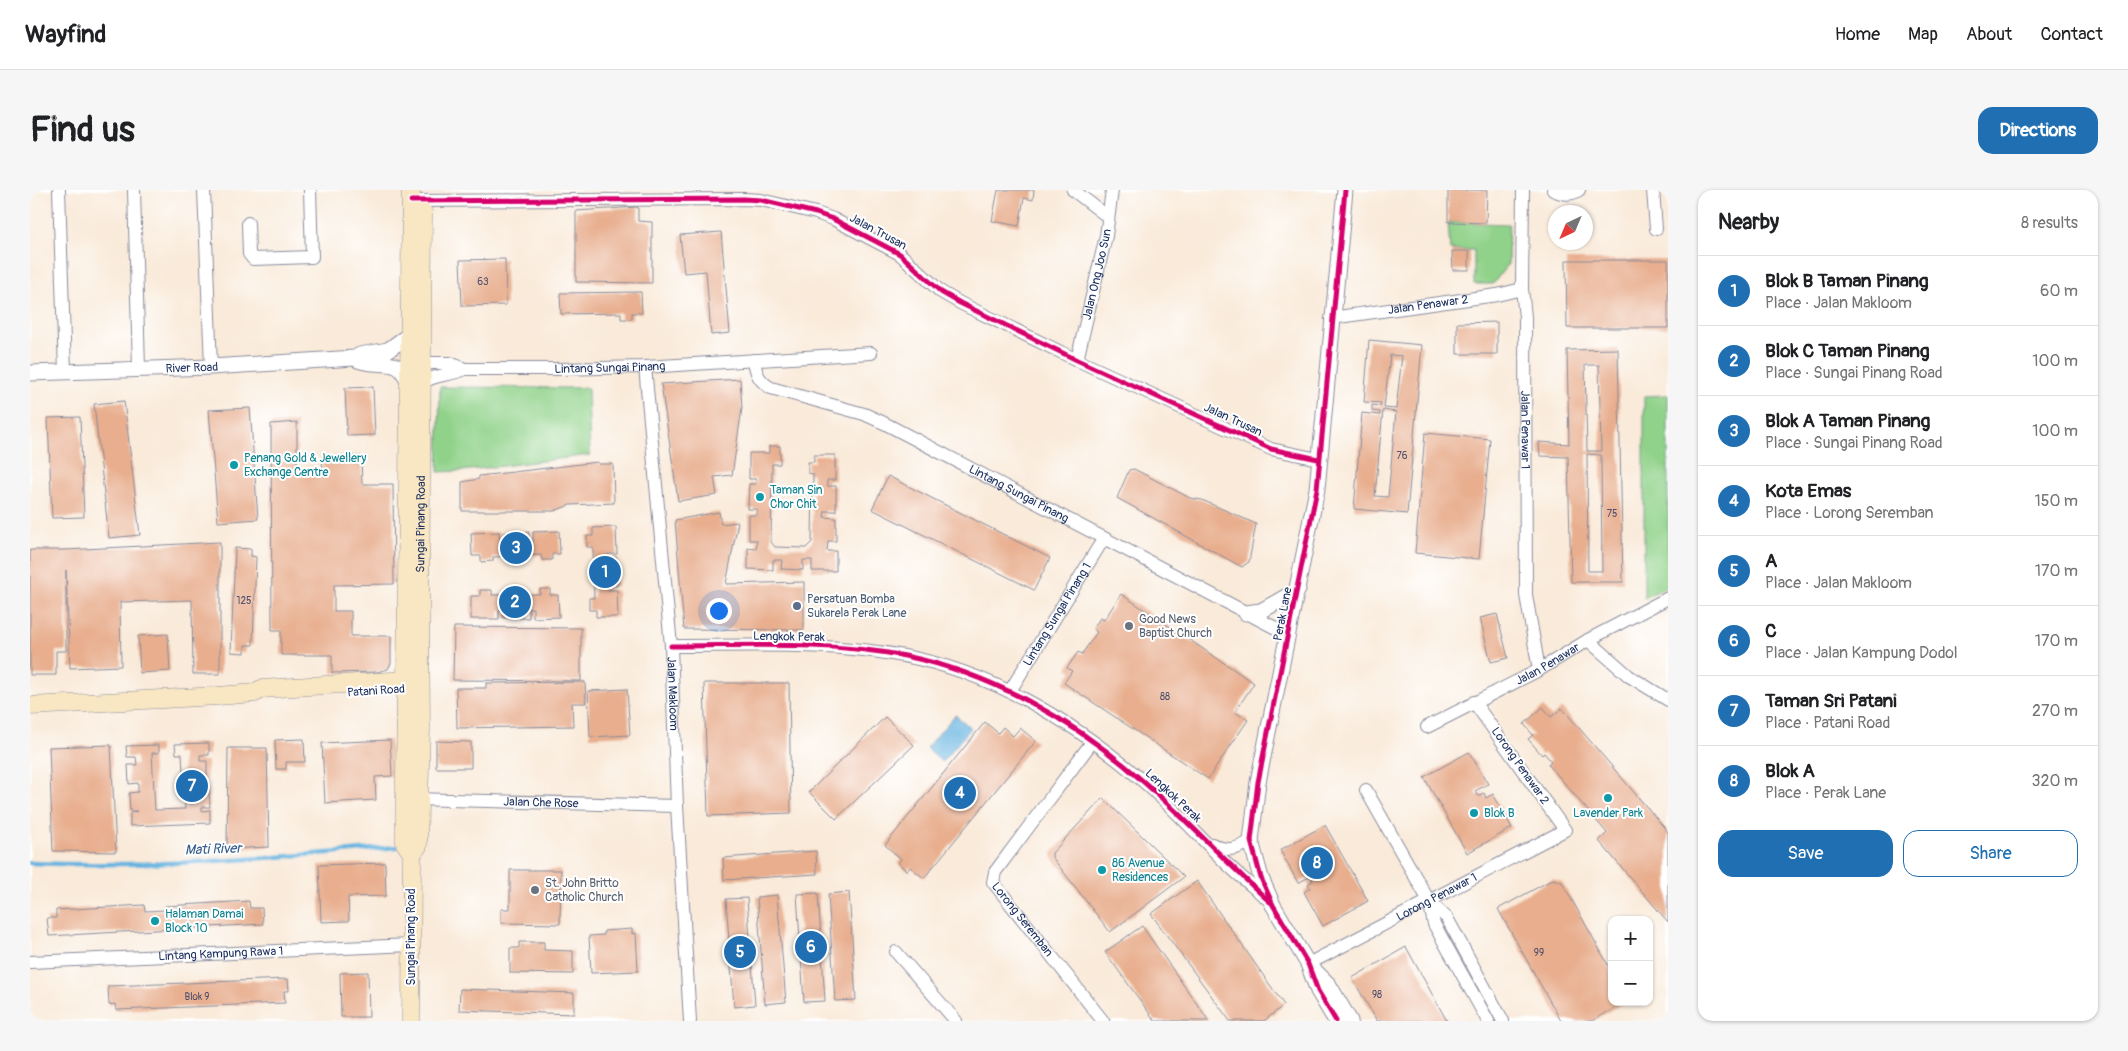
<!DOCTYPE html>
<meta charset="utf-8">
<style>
body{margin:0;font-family:Pangolin,sans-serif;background:#f6f6f6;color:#202124}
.controls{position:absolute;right:15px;bottom:15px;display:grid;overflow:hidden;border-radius:10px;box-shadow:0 1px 4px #0004}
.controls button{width:45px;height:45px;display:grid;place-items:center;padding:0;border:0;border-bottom:1px solid #e0e0e0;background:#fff;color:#202124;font:25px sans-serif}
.compass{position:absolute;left:1518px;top:15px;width:45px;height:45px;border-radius:50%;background:#fff;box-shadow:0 1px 4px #0004;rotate:224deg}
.you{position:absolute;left:688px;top:420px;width:18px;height:18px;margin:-12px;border:4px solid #fff;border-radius:50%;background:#1a73e8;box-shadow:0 0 0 8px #1a73e833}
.badge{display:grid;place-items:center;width:32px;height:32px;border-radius:50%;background:#1f6fb2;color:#fff;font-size:16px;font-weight:700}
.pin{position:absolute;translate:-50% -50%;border:2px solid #fff;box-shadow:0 1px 5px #0006}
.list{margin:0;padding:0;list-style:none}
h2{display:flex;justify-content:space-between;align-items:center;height:65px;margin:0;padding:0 20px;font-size:21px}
h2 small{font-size:16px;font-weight:400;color:#757577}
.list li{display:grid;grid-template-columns:32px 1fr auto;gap:15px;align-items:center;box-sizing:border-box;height:70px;padding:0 20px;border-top:1px solid #e0e0e0}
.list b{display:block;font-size:19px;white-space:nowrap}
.list p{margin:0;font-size:16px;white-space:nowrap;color:#757577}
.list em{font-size:16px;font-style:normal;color:#757577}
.actions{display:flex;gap:10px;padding:15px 20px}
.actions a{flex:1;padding:11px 0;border:1px solid #1f6fb2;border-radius:15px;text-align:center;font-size:18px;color:#1f6fb2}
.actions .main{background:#1f6fb2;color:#fff}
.map{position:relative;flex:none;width:1638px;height:831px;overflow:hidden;border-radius:15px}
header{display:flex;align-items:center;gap:30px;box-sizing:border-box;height:70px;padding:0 25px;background:#fff;border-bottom:1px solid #e0e0e0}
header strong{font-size:24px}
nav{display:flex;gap:28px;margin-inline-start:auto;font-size:18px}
.intro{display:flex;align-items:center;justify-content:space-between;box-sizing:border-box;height:120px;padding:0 30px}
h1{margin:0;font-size:35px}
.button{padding:12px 22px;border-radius:15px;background:#1f6fb2;color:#fff;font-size:18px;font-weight:700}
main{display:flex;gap:30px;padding:0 30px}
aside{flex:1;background:#fff;border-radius:15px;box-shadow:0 1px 4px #0004}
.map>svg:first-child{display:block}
</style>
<header>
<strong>Wayfind</strong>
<nav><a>Home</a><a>Map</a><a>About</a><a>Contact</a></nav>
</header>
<div class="intro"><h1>Find us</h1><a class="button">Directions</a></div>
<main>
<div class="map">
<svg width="1638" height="831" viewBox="0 0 1638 831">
<rect width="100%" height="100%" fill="#fff"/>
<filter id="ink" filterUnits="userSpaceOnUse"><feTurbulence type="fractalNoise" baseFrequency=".02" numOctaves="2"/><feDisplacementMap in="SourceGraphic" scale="10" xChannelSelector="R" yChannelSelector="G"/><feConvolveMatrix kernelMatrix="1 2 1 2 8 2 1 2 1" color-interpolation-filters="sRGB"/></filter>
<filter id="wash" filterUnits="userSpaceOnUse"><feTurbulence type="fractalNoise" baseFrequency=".0096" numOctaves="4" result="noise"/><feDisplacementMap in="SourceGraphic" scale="20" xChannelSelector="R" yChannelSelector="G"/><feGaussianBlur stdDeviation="1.12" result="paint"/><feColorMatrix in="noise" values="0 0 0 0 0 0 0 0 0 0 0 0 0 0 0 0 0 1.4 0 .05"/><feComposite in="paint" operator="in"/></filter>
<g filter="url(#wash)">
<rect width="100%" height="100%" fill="#f9ead9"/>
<g fill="#90d289" stroke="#568074">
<polygon points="1418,32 1479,34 1478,74 1463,94 1444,94 1444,60 1420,60"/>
<polygon points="410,197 558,198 560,265 432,281 408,282"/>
<polygon points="1638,205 1638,396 1614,408 1614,206"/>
</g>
<polygon fill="#66b4e0" stroke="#40729f" points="925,525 941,538 912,572 896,558"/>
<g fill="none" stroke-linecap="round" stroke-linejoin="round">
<path stroke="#66b4e0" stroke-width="4.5" d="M0 673C122 678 246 668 367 657"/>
</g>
<g id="blocks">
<g fill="#e8ae8e" fill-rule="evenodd">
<polygon points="968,0 1004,0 1003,10 994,8 989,36 962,31"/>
<polygon points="1418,0 1457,0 1456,33 1418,32"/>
<polygon points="608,17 608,31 622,32 622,93 546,92 546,21"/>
<polygon points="691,42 700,143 681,145 676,81 654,83 650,45"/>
<polygon points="1422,61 1439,61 1439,80 1423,80"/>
<polygon points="475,69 476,115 432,116 430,70"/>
<polygon points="1536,70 1638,70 1638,138 1537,138"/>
<polygon points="611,102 612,123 602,123 602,129 591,129 591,123 531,124 530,103"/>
<polygon points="1467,132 1467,164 1427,164 1427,133"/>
<path d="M1339 150 1392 155 1377 324 1324 319 1332 223 1350 225V222L1342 221V215L1350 216 1351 213 1334 212ZM1360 165 1372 166 1366 219 1354 218ZM1353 220 1366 222 1358 307 1345 306Z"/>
<path d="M1588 159 1593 392H1541L1538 267 1510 266 1509 252 1539 254 1537 160ZM1555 175H1569L1571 261H1557ZM1557 264 1571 265 1572 381H1558Z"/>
<polygon points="710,189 712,218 702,285 684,287 687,305 648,311 631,194"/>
<polygon points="343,197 345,245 317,246 315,198"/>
<polygon points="94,211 110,345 79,348 64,214"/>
<polygon points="220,218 228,329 188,332 179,220"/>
<polygon points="50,227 54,327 22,328 18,228"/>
<polygon points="267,232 267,282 293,281 292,267 331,266 332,294 363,294 364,394 304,395 304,421 321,421 321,446 361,446 361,473 358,479 347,482 302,483 302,465 251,465 251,440 242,440 241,234"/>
<polygon points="1395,243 1460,249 1449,369 1385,363"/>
<polygon points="739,256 750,256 750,274 742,274 741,352 745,357 776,358 782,352 783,284 778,283 778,272 784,272 784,265 805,265 805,290 797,290 797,296 806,296 806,321 795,321 794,327 806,328 806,351 798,351 797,361 806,361 806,381 782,381 782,370 773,370 773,380 751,379 752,370 743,370 743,380 718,379 718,358 726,359 727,350 719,350 719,325 727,325 727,319 718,319 719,294 726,294 726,289 719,289 719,263 739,263"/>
<polygon points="568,272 568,274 583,274 584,313 540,315 524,321 432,321 432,292 449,289 449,286"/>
<polygon points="1104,279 1160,308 1172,310 1226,334 1219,372 1212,377 1087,308 1099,280"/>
<polygon points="858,286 1020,368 1004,400 842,319"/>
<polygon points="689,322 691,334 708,332 696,394 774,392 774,440 654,439 645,330"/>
<polygon points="586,337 587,364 578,364 578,368 587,368 587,396 578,396 578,400 587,400 588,427 566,427 566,420 559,420 559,408 564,408 563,357 557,357 557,346 563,346 563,338"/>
<polygon points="529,341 530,364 522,364 522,370 512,370 511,365 463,367 463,371 451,372 451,366 442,366 441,343 469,342 470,351 473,351 473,343 499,342 499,352 503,352 503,342"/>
<polygon points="190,352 190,484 163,484 162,410 90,412 91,476 40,478 36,380 36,461 26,461 26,485 0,485 0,360 35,360"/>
<polygon points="205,358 221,359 221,366 226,367 223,455 215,455 215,463 201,462"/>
<polygon points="510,399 520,399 520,405 528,405 529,427 503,428 503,418 499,418 499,428 473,428 473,420 469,420 469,429 441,429 441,406 450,406 450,400 462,400 462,405 510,404"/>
<polygon points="1091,404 1224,493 1205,522 1218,530 1178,589 1034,493 1042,481 1037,478 1048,462 1052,464 1067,442 1063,439 1070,428 1074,430"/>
<polygon points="1467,424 1478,468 1461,472 1450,428"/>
<polygon points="424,437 551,438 551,491 423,490"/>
<polygon points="138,444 140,481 110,483 108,446"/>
<polygon points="555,492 556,513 542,513 543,536 427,538 426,498 456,498 456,493"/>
<polygon points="674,493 759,493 761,623 678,626"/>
<polygon points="597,499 600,545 560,547 558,501"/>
<polygon points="1513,517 1521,527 1532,518 1638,642 1638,732 1569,651 1577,643 1518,574 1521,571 1514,563 1512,565 1498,549 1503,545 1494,534"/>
<polygon points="855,527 884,555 806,629 779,602"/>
<polygon points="955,532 968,543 973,537 983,546 990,538 1006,551 894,688 880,677 877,681 868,673 871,669 855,655"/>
<polygon points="274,549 275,572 256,572 256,579 246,579 245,550"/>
<polygon points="360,550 362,586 345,587 346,610 295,613 292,553"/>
<polygon points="406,551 441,552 441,578 406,578"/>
<polygon points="179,553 179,565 170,565 170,571 177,571 177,590 170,591 170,600 179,599 180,617 172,617 172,621 180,620 180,633 100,636 100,623 107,621 100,621 99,603 108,602 108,593 99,594 98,575 107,575 106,567 97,567 96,556 129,555 129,563 122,563 125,620 155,619 152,564 146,564 145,554"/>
<polygon points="81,555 86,662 23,661 19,557"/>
<polygon points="198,558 237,558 239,657 197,659"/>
<polygon points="1439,562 1458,594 1445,601 1448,606 1454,603 1456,608 1463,604 1482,638 1437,663 1394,587"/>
<polygon points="1073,608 1154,687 1080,742 1022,667 1022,663"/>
<polygon points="1295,635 1338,711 1293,736 1274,702 1280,698 1278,694 1283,691 1281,686 1268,693 1250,660"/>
<polygon points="786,661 787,684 694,690 693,668"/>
<polygon points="355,673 356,706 318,707 319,731 291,732 289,675"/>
<polygon points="480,680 531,680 530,734 471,733 471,719 480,719"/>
<polygon points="1523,689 1532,692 1582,782 1582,812 1595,812 1562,831 1531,831 1468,719"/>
<polygon points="1167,691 1254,815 1234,831 1200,831 1121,724"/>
<polygon points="819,702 826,810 805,811 798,704"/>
<polygon points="788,703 795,811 774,812 767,704"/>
<polygon points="747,705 756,812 735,814 727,707"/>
<polygon points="717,708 725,815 704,817 696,709"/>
<polygon points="219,711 220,718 232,718 233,734 19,746 17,728 26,728 26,720 114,715 115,721 135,720 135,716"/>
<polygon points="1112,736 1179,831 1125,831 1075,762"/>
<polygon points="602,739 602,744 606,743 608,781 561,783 559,746 574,745 574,741"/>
<polygon points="489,752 514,752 514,760 543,761 543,784 480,783 480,758 489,758"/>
<polygon points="1376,757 1417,831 1347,831 1322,788"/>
<polygon points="338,782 339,827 311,827 310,783"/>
<polygon points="258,789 259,801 254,801 255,813 86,820 85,814 79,815 78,796"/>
<polygon points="430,799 544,803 544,824 429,820"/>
</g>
</g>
</g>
<g filter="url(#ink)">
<use href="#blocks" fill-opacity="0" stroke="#8a8c9c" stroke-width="1"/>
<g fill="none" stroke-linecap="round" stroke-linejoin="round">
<defs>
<g id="minor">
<polyline points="29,0 35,182"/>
<polyline points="104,0 109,179"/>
<polyline points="174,0 181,177"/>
<polyline points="1043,0 1078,27"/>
<path id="s1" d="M1493 0 1492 99 1495 127 1496 405 1509 480"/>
<path d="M1523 0C1532 4 1541 6 1549 0"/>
<polyline points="1623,0 1626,39"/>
<polyline points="381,11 714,9 731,10 786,23 803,29 870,64 911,102 930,113 1047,170 1241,259 1288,269"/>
<polyline points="218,33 219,64 223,69 282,67 280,0"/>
<path id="s2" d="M1301 128 1467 105 1492 99"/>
<path id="s3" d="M724 170C726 184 729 191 741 198L834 224 854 233 1259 445"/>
<path id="s4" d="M1047 170 1076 46 1082 0"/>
<path id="s5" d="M392 173H420L435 179H527L615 177 841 163"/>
<path id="s6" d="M615 177 641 456 647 616 660 831"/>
<path d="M392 193C405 184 420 186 435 179"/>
<polyline points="1558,450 1599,486 1638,510"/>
<path d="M641 456C719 456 797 452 874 466 960 482 1041 530 1107 586 1138 612 1165 642 1194 671 1209 686 1226 699 1242 713"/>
<path id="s7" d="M980 501 1074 348"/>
<path id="s8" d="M1397 537 1509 480 1558 450 1638 408"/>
<path id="s9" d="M1062 552 965 682 963 692 1073 831"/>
<polyline points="1336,600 1399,711 1417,728 1473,831"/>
<path id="s10" d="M382 609 647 616"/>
<path d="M1182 654C1197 662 1206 660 1221 651"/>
<polyline points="1399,711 1404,734 1458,831"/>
<polyline points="866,762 926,831"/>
<path id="s11" d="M0 772 381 755"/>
<path id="s12" d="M1278 774 1535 640 1444 512"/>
</g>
<g id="tertiary">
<path d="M328 170C351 179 370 163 379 195"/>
<path id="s13" d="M0 183 181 177 325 168 330 165 358 160 379 145"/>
<polyline points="1216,423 1231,421 1268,400"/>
<polyline points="1282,778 1299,795 1320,831"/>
<polyline points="1306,831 1288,801 1278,774 1243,715 1231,688 1221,651 1228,592 1287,299 1315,0"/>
</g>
<g id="secondary">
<polyline points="381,0 375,591 375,653 382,664 381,831"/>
<polyline points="0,516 188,506 225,503 231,499 377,490 387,493"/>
<path id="s14" d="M382 664 388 656 391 537 390 429 393 22"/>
</g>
</defs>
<use href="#minor" stroke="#8a8c9c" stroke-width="14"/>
<use href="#tertiary" stroke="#8a8c9c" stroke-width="17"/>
<use href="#secondary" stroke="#8a8c9c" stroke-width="19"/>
<use href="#minor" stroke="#fff" stroke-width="12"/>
<use href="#tertiary" stroke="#fff" stroke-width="15"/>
<use href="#secondary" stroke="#f9e7c3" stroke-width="18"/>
<defs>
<g id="cycleway">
<polyline points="381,11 714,9 731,10 786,23 803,29 870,64 911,102 930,113 1047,170 1241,259 1288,269"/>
<path d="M641 456C719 456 798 451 875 466 960 483 1043 530 1108 587 1154 626 1194 671 1240 712"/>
<polyline points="1306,831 1288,801 1278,774 1243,715 1231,688 1221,651 1228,592 1287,299 1315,0"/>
</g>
</defs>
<use href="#cycleway" stroke="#fff" stroke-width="8"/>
<use href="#cycleway" stroke="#d6006c" stroke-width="5"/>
</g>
</g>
<g fill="#0f9aa8" stroke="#fff" stroke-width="2">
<circle cx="204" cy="275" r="5"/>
<circle cx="730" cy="307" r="5"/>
<circle cx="1578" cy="608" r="5"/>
<circle cx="1444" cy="623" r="5"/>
<circle cx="1072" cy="680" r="5"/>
<circle cx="125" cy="731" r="5"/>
</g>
<circle fill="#5c6f8a" stroke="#fff" stroke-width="2" cx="767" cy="416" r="5"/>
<g fill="#6b7280" stroke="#fff" stroke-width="2">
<circle cx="1099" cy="436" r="5"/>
<circle cx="505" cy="700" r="5"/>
</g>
<g text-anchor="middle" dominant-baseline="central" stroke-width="4" stroke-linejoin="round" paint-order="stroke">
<g font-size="10" fill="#4e4f6a">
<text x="453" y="92">63</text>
<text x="1372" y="266">76</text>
<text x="1582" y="324">75</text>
<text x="214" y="411">125</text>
<text x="1135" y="507">88</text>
<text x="1509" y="763">99</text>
<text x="1347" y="805">98</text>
<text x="167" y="807">Blok 9</text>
</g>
<g font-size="12" fill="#1b2f5e" stroke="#fff">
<text transform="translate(848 42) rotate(28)">Jalan Trusan</text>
<text stroke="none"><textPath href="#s4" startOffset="88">Jalan Ong Joo Sun</textPath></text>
<text stroke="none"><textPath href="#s2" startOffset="98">Jalan Penawar 2</textPath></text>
<text stroke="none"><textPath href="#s13" startOffset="162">River Road</textPath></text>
<text stroke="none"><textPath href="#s5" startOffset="189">Lintang Sungai Pinang</textPath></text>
<text transform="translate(1203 230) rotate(25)">Jalan Trusan</text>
<text stroke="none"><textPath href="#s1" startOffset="240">Jalan Penawar 1</textPath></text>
<text stroke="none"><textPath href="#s3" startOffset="305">Lintang Sungai Pinang</textPath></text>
<text stroke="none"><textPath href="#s14" startOffset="332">Sungai Pinang Road</textPath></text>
<text transform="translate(1253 424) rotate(-79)">Perak Lane</text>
<text stroke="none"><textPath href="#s7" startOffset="90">Lintang Sungai Pinang 1</textPath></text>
<text transform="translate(759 447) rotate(1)">Lengkok Perak</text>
<text stroke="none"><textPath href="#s8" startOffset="136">Jalan Penawar</textPath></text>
<text transform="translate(346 501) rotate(-4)">Patani Road</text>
<text stroke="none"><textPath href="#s6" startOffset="328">Jalan Makloom</textPath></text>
<text transform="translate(1490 576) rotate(55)">Lorong Penawar 2</text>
<text transform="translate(1143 606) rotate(43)">Lengkok Perak</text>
<text stroke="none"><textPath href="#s10" startOffset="129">Jalan Che Rose</textPath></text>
<text stroke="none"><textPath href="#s12" startOffset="145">Lorong Penawar 1</textPath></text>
<text stroke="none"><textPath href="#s9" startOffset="220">Lorong Seremban</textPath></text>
<text transform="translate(381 747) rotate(-90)">Sungai Pinang Road</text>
<text stroke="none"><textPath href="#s11" startOffset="191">Lintang Kampung Rawa 1</textPath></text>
</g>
<g font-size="12" fill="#0d838f" stroke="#fff" text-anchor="start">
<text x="214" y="268">Penang Gold &amp; Jewellery<tspan x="214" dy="14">Exchange Centre</tspan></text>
<text x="740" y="300">Taman Sin<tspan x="740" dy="14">Chor Chit</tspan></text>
<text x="1454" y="623">Blok B</text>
<text x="1578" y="623" text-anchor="middle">Lavender Park</text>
<text x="1082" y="673">86 Avenue<tspan x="1082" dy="14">Residences</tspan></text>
<text x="135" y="724">Halaman Damai<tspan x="135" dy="14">Block 10</tspan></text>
</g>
<g font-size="12" fill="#4e5e75" stroke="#fff" text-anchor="start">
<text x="777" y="409">Persatuan Bomba<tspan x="777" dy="14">Sukarela Perak Lane</tspan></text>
</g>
<g font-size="12" fill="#5b616d" stroke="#fff" text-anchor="start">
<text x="1109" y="429">Good News<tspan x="1109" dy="14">Baptist Church</tspan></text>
<text x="515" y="693">St. John Britto<tspan x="515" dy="14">Catholic Church</tspan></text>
</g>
<g font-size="14" font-style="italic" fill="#355e8c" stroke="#fff">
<text transform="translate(183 659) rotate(-2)">Mati River</text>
</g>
</g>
</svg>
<div class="controls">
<button>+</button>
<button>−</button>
</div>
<svg class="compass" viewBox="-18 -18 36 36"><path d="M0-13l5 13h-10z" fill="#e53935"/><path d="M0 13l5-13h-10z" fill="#757577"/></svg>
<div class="you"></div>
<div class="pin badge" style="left:575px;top:382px">1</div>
<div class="pin badge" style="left:485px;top:412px">2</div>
<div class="pin badge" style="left:486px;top:358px">3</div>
<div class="pin badge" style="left:930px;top:603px">4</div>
<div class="pin badge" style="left:710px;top:762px">5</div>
<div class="pin badge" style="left:781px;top:757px">6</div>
<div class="pin badge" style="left:162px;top:596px">7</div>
<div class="pin badge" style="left:1287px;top:673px">8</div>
</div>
<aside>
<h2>Nearby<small>8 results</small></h2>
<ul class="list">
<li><span class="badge">1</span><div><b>Blok B Taman Pinang</b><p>Place · Jalan Makloom</p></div><em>60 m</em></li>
<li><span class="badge">2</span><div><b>Blok C Taman Pinang</b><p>Place · Sungai Pinang Road</p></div><em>100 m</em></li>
<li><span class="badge">3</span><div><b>Blok A Taman Pinang</b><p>Place · Sungai Pinang Road</p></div><em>100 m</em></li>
<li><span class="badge">4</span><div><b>Kota Emas</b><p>Place · Lorong Seremban</p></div><em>150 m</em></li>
<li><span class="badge">5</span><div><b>A</b><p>Place · Jalan Makloom</p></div><em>170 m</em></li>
<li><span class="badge">6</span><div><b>C</b><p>Place · Jalan Kampung Dodol</p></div><em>170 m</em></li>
<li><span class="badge">7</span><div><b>Taman Sri Patani</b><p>Place · Patani Road</p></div><em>270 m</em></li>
<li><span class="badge">8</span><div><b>Blok A</b><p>Place · Perak Lane</p></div><em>320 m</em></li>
</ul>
<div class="actions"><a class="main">Save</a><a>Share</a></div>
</aside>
</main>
